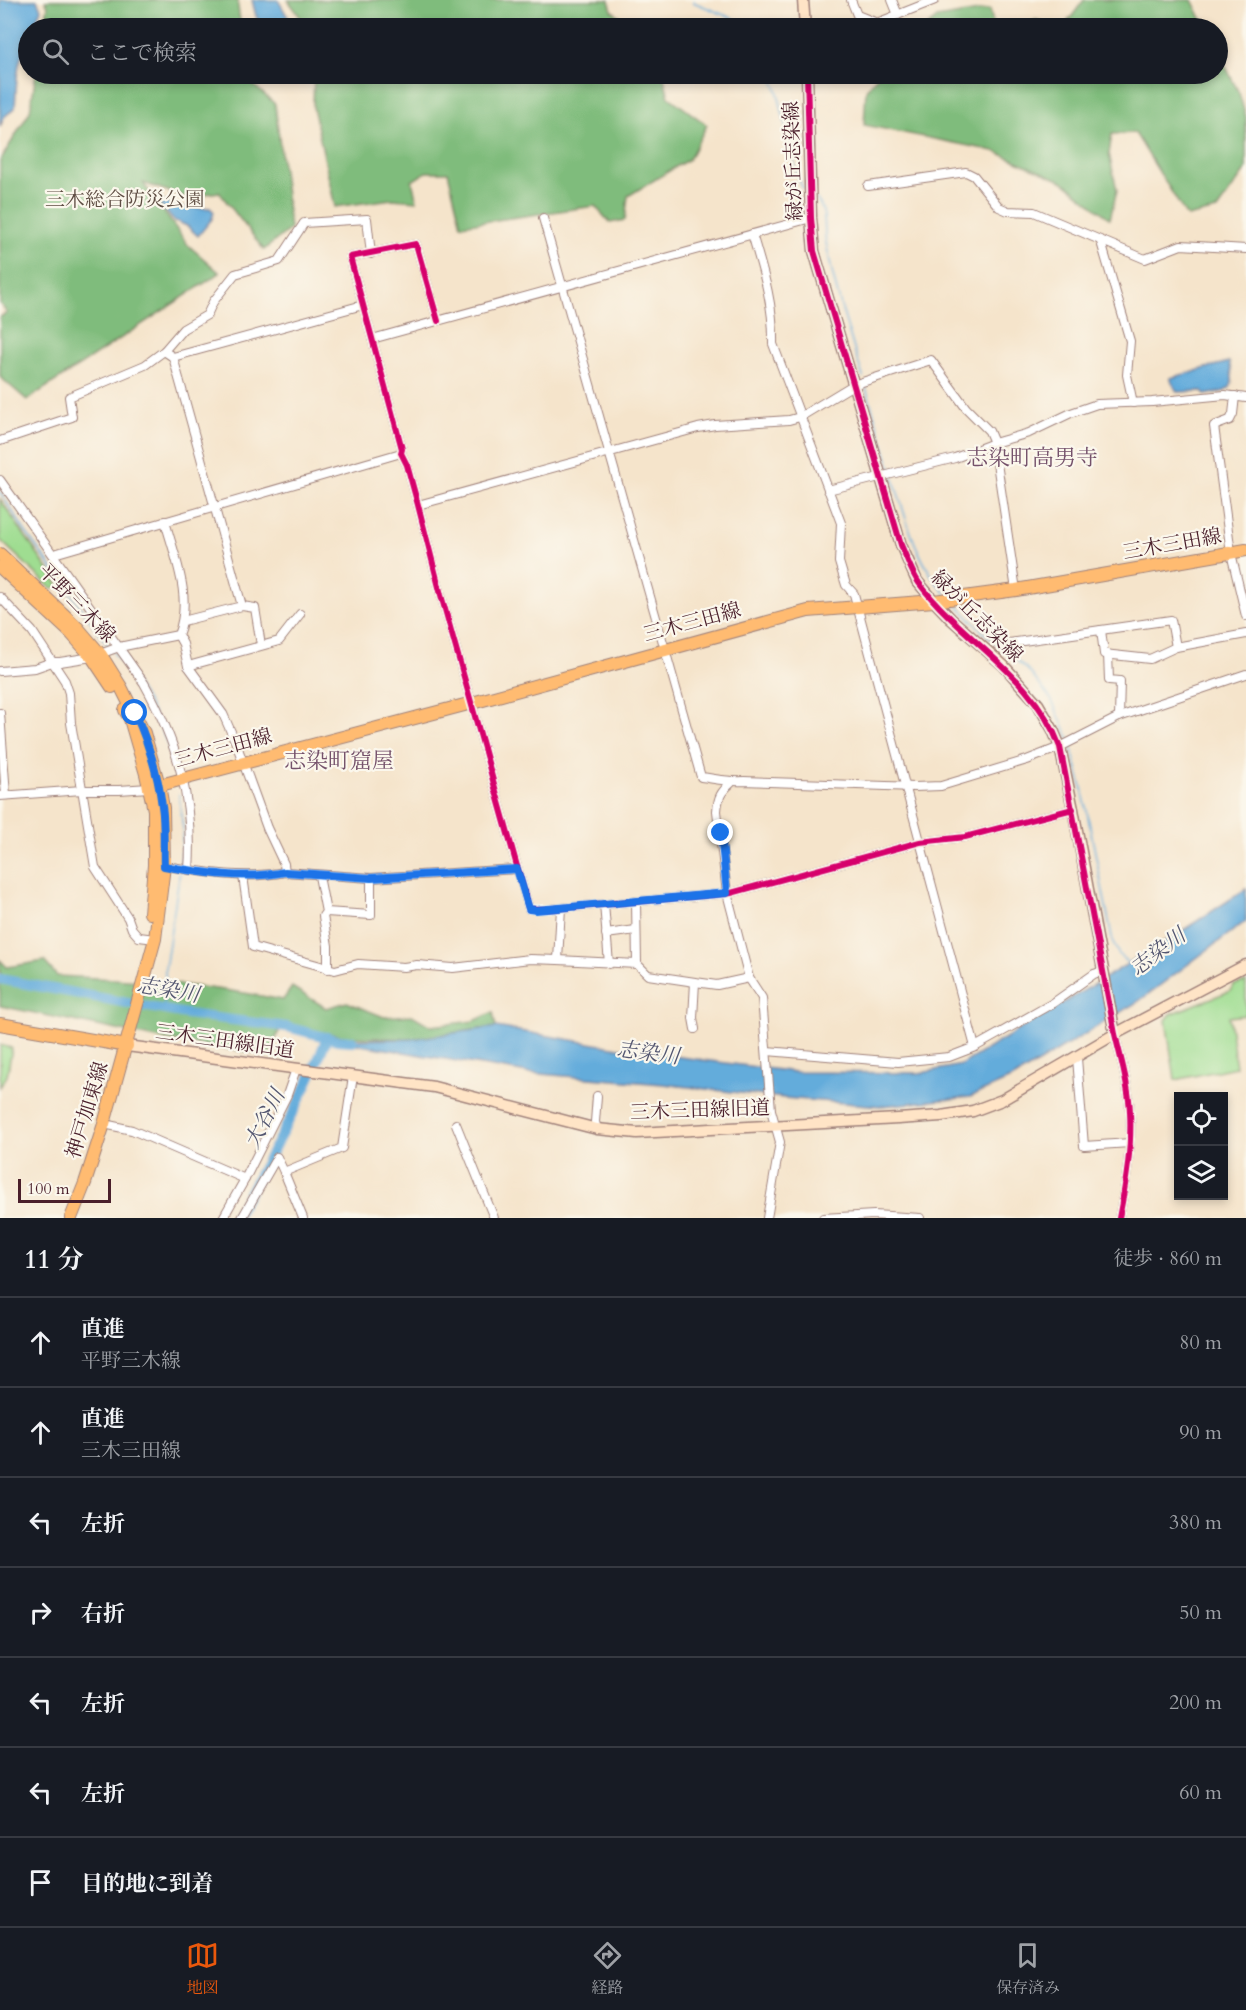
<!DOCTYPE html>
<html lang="ja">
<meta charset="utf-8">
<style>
body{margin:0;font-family:Cardo,"Noto Serif JP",serif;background:#242831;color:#f1f3f6}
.controls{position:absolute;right:18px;bottom:18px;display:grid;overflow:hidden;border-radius:0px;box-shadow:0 3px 9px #0003}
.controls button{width:54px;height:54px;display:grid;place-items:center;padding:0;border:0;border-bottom:2px solid #363941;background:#171b24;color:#f1f3f6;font:30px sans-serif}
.scale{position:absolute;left:18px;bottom:15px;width:93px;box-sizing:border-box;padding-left:6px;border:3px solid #4a1f2b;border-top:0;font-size:16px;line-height:21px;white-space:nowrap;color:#4a1f2b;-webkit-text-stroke:4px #fbf7ec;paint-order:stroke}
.stop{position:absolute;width:18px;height:18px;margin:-14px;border:4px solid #1a73e8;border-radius:50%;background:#fff}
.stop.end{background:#1a73e8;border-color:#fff;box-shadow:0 2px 6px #0008}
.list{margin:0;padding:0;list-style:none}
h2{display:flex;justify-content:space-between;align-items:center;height:78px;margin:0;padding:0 24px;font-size:26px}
h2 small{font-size:20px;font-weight:400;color:#9ea1a6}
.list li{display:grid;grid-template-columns:39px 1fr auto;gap:18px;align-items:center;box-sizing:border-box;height:90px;padding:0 24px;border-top:2px solid #363941}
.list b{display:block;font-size:22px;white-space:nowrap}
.list p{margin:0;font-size:20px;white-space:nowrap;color:#9ea1a6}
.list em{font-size:20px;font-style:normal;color:#9ea1a6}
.icon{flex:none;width:33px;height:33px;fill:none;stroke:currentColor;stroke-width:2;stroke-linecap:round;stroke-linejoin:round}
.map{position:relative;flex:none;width:1246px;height:1218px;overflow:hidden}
.search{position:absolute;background:#171b24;box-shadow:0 3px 9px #0003;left:18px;right:18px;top:18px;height:66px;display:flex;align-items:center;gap:15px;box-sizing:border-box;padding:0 21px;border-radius:33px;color:#9ea1a6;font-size:22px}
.sheet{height:708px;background:#171b24}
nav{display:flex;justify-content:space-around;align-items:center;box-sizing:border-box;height:84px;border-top:2px solid #363941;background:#171b24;font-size:16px;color:#9ea1a6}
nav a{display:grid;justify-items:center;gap:3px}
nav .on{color:#ea580c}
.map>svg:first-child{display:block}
</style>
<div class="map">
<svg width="1246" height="1218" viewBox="0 0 1246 1218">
<rect width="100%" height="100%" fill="#fbf7ec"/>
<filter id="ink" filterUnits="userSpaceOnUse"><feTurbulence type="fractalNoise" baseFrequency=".0167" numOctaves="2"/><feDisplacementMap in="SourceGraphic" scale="12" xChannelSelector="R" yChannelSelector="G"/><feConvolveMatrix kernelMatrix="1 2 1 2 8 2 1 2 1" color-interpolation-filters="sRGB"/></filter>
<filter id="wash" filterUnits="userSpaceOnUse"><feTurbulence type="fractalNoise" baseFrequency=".008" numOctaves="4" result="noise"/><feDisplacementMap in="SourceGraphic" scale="24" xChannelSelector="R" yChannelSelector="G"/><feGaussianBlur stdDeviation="1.35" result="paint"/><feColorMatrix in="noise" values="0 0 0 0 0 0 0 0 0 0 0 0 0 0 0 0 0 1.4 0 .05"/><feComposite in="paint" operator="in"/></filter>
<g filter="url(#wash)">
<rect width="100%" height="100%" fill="#f5e4cb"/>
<g fill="#9fdd91" stroke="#747e5e" stroke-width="1.5">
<polygon points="0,499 60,587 51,588 0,540"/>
<polygon points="1246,982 1246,1015 1229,1017 1236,1067 1175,1080 1166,1020 1171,1014 1230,991 1234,985"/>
<polygon points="0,1045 12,1048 7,1076 0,1087"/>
</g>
<g fill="#7fbc7b" stroke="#646e53" stroke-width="1.5">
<polygon points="45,0 237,0 241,28 44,28 48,6"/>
<polygon points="288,0 609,0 612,10 633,28 308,28"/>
<polygon points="1084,0 1192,0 1206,28 1063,28"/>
<polygon points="990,9 994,28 925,28 937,18"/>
<polygon points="1036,20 1059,28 1018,28"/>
<polygon points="1218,51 1239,93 1246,117 1246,169 1217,210 1187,217 1135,133 1112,134 1109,154 1117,190 1110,219 1064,182 994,151 864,125 866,90 879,74 1218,74"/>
<polygon points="36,74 248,74 250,82 275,104 290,229 264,250 219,192 186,197 143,183 188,245 220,273 27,400 0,377 0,317 7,313 0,304 0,161 30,111"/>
<polygon points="314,74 395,74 397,79 413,74 663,74 669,97 707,125 689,159 628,196 625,220 610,223 595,206 461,225 448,172 426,172 412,181 417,201 392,199 335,207 313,107"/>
<path d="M0 960 7 967 44 961 57 976C133 979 209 985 283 1000L292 987 326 1008 347 1002 384 1017 412 1015 431 1026 474 1021 493 1012 496 1027 411 1039 347 1037 282 1024 269 1055 161 1039 0 1006Z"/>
</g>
<g fill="#64acdb" stroke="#576683" stroke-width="1.5">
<path d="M0 0H37L41 9 33 28H28C28 42 22 52 19 65 16 79 16 94 15 108L4 117 0 127Z"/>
<polygon points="252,0 278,0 294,28 262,28 256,16"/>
<polygon points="155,198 179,207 210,208 214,212 212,219 198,236 187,226 173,220"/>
<path d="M1229 362C1236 390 1232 391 1205 395L1201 391 1177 392 1170 378Z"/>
<polygon points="1246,889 1246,921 1139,1001 1015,1077 970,1097 881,1106 784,1098 663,1084 528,1073 332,1040 411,1039 496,1027 642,1052 795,1072 921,1073 961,1065 1182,931"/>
</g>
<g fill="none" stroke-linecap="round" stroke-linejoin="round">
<g stroke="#64acdb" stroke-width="1.5">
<polyline points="694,0 693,2 751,26 752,28"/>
<polyline points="770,74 777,89 797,174 802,187 805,189"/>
<path d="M815 198C828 210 823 227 826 242 834 288 849 333 863 377"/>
<polyline points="865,385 892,472"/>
<path d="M893 477C906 518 916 562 946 594"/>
<polyline points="0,492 25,531 110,648"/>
<polyline points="956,604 984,633 1028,670 1051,699 1069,738"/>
<path d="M113 652C141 688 163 724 175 769"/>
<polyline points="1071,746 1083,792 1113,942 1119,955 1130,964"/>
<polyline points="179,795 183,829 180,866"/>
<polyline points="163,1010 166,995 165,969 180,871"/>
</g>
<g stroke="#64acdb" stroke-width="10">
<polyline points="0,979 186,1014 287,1027 337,1040 353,1041"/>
<path d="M235 1218C267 1159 304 1100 327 1037"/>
</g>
</g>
</g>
<g filter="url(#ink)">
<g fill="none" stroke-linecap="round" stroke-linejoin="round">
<defs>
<g id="street">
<polyline points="851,0 857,15 877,23 935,0"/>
<polyline points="892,0 898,15"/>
<polyline points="868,186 966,172 974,176 999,207 1008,211 1034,212 1145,259 1181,245 1246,249"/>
<path d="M543 218 701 777C716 779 729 782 744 781L915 787 941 786 1027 760 1060 747 1119 717 1246 674"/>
<path d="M752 234C763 271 774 305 773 344L841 523 839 562 846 585 854 594 975 1047"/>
<polyline points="1101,242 1130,341 1127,375 1133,403"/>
<polyline points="438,321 416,244 350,257 402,449 401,453 407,465 418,505 441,595 529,909 550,909 731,893 920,842 965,837 1073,809"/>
<polyline points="372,339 811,218"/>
<polyline points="164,351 173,357 242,606 183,621"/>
<polyline points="173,357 363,305"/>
<polyline points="1235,396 1233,414 1230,420 1214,426 1231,553 1246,616"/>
<polyline points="0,441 72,417 69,397 145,365 164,351 183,329 207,315 213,302 235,274 279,261 304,223 367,219 371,254"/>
<path d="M0 480 144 683C178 744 194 800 189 870"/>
<polyline points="828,490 955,458 994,443 1029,433 1071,413 1097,404 1152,402 1225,395 1246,398"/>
<polyline points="418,505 698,428 715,425 789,420 800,417 853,385 931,360 966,408 989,431 994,443 1016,590"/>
<path d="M165 521C175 558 193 598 178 635L183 644 188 666 223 714 236 743 267 828 284 864 285 872"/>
<polyline points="54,554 401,453"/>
<polyline points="0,597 32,631 65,681 69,693 71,723 95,867 128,918 132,929 139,937 155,939"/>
<polyline points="242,606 255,608 261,645"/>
<polyline points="1101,630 1104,654 1150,659 1176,647"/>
<polyline points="1009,643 1171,620 1176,647 1246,634"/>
<polyline points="1108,654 1109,680 1120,681 1119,717"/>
<polyline points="188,666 279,641 300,614"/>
<polyline points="0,671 35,668 52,662 60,662 92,657 119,647 178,635"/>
<polyline points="0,713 6,795"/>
<path d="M731 783C721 792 718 797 717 811L727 893 749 978 762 998 771 1110 780 1142 767 1218"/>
<polyline points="0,796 82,790 119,790 149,788"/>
<path d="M160 865C202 872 243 880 285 872L371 878 517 869"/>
<polyline points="243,876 253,947 335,970 358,964 404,967 417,965 453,968 530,959 558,960 561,908"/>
<polyline points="319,876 326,912 323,916 328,946 328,969"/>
<polyline points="636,901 637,964 648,975 695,982 717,985 749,978"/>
<polyline points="604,904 609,964"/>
<polyline points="326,912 371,915 371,878"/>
<polyline points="606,934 636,930"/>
<polyline points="558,960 637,964"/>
<polyline points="695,982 693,1018 695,1029"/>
<path d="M1115 1034C1121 1060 1129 1086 1130 1112 1132 1147 1126 1183 1119 1218"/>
<polyline points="767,1051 898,1062 949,1057 975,1047 1053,1003 1094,974 1103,971"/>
<polyline points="1077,1058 1084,1146 1130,1143"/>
<polyline points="597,1096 595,1122 597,1129"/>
<polyline points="104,1124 132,1130 245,1179 223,1218"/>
<polyline points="456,1124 494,1218"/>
<polyline points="245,1179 287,1095 296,1069"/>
<polyline points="242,1218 277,1157 284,1172"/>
<polyline points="303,1218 284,1172 342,1148 353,1076"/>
<polyline points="823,1218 874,1215 920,1218"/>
</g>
<g id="secondary">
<polyline points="803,0 805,28"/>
<polyline points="807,74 811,218 814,251 901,545 917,581 934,601 951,619 1004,666 1038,704 1053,730 1060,747 1073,809 1115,1034"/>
<polyline points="127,1046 434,1087 597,1129 637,1133 898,1119 941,1116 973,1111 1002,1100 1115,1034 1246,965"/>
</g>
<g id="primary">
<polyline points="0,554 77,627 101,655 121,687 144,733 159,785 163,808 164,866 155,939 104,1124 85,1183 71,1218"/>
<polyline points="0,567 70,632 92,657 112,687"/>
<polyline points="125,710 130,719 146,774 154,810 154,865 150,913"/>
<polyline points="149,788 472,703 808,611 934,601 1016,590 1246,550"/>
<polyline points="0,1024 127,1046"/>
</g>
</defs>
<use href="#street" stroke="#a0827b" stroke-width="10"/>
<use href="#secondary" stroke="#a0827b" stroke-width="13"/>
<use href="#primary" stroke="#a0827b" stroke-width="14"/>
<use href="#street" stroke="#fff" stroke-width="8"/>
<use href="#secondary" stroke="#ffe4c6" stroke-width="10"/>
<use href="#primary" stroke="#ffbb71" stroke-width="12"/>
<defs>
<g id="cycleway">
<path d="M807 74 811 218 814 251 901 545C907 558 911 572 919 583 963 642 1033 674 1060 747L1115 1034C1121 1060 1129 1086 1130 1112 1132 1147 1126 1183 1119 1218"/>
<polyline points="438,321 416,244 350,257 402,449 401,453 407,465 418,505 441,595 529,909 550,909 731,893 920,842 965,837 1073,809"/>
</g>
</defs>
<use href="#cycleway" stroke="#fbf7ec" stroke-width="10"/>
<use href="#cycleway" stroke="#d6006c" stroke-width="6"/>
</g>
</g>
<g fill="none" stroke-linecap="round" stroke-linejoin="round" filter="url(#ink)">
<path stroke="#1a73e8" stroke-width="8" d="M135 713C148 742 158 774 162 806 165 825 163 846 164 866 204 873 244 880 285 872L371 878 517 869 529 909 536 910 727 893 721 833"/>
</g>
<g text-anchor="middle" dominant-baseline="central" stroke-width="4.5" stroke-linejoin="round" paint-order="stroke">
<g font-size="20" fill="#4a1f2b" stroke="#fbf7ec">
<text transform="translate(793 161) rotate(-92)">緑が丘志染線</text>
<text transform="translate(1172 544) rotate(-10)">三木三田線</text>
<text transform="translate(77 603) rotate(46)">平野三木線</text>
<text transform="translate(977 616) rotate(45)">緑が丘志染線</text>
<text transform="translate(692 622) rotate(-15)">三木三田線</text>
<text transform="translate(223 748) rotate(-15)">三木三田線</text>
<text transform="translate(225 1041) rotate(8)">三木三田線旧道</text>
<text transform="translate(87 1110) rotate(-73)">神戸加東線</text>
<text transform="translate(700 1110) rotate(-2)">三木三田線旧道</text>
</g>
<g font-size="20" fill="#5f4e44" stroke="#fbf7ec">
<text x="125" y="199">三木総合防災公園</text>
</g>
<g font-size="21" font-style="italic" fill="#545771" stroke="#fbf7ec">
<text transform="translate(1158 952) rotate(-37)">志染川</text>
<text transform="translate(168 990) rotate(10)">志染川</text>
<text transform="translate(648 1053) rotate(7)">志染川</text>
<text transform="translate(265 1119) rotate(-63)">大谷川</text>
</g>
<g font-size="22" fill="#75526b" stroke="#fbf7ec">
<text x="1032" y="458">志染町高男寺</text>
<text x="339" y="761">志染町窟屋</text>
</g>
</g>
</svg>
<div class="controls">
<button><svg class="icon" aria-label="locate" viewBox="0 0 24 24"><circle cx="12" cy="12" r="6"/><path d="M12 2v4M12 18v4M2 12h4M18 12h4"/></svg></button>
<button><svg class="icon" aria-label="layers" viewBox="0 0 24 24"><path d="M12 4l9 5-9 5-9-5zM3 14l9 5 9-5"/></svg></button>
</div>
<div class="scale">100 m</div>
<div class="stop" style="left:135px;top:713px"></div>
<div class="stop end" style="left:721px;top:833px"></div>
<div class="search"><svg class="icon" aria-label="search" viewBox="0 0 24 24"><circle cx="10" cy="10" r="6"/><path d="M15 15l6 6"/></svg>ここで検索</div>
</div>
<section class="sheet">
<h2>11 分<small>徒歩 · 860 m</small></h2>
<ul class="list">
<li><svg class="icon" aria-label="ahead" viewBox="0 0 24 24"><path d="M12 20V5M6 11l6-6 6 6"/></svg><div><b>直進</b><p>平野三木線</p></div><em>80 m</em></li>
<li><svg class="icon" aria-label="ahead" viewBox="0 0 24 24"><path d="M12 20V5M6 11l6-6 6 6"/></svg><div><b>直進</b><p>三木三田線</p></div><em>90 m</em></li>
<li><svg class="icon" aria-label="left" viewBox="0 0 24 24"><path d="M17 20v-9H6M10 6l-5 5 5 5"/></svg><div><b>左折</b></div><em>380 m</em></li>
<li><svg class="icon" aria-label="right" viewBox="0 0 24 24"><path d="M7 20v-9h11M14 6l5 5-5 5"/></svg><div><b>右折</b></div><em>50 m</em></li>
<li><svg class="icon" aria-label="left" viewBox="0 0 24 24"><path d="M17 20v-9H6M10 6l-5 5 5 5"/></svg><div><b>左折</b></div><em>200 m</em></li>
<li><svg class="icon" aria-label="left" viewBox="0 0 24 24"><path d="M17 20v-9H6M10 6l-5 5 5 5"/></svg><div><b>左折</b></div><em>60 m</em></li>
<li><svg class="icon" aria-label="arrive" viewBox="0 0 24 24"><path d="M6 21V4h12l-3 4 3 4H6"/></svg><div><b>目的地に到着</b></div></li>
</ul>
</section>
<nav>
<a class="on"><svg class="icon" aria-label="map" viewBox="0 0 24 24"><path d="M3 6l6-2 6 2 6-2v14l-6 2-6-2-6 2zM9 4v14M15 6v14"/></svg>地図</a>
<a><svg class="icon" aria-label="directions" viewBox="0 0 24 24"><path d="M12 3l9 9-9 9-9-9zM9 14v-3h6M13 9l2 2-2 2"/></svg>経路</a>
<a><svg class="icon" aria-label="saved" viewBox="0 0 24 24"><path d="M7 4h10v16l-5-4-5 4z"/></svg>保存済み</a>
</nav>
